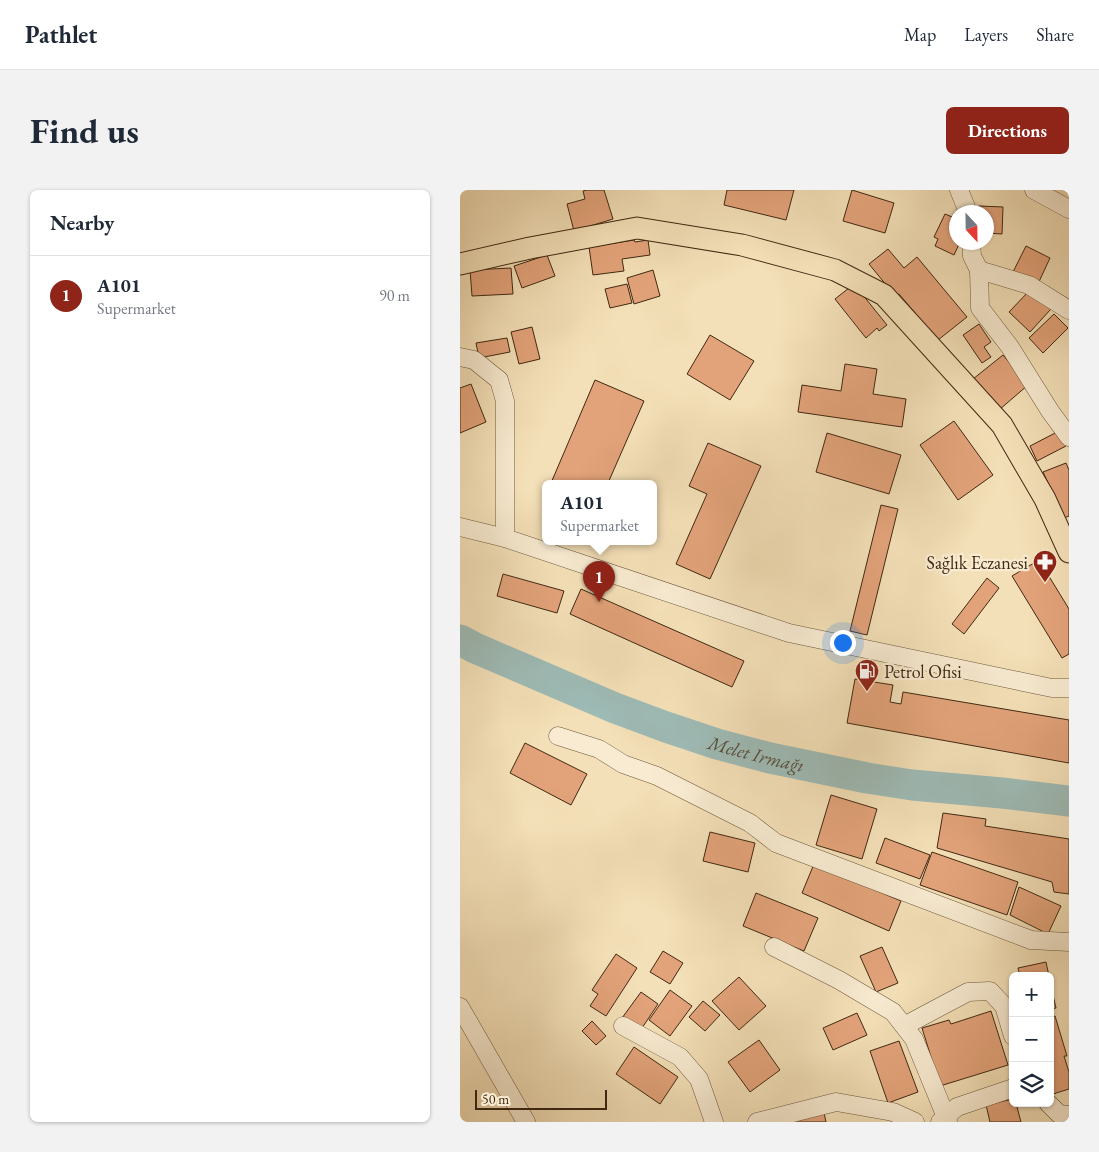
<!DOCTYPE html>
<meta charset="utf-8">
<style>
body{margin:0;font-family:"EB Garamond",serif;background:#f2f2f3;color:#1f2937}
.controls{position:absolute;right:15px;bottom:15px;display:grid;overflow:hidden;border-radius:8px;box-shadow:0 1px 4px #0004}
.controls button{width:45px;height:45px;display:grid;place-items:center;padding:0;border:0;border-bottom:1px solid #e0e1e3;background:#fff;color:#1f2937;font:25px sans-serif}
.compass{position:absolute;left:489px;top:15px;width:45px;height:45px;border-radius:50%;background:#fff;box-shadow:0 1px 4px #0004;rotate:158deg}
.scale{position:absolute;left:15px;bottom:12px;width:132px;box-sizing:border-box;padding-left:5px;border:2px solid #402811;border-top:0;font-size:14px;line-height:18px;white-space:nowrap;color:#402811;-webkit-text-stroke:4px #f8ebd1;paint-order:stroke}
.you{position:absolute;left:382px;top:452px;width:18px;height:18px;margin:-12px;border:4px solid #fff;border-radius:50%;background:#1a73e8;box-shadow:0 0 0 8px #1a73e833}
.badge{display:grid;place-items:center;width:32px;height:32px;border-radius:50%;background:#8f2418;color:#fff;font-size:16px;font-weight:700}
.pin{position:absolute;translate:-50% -41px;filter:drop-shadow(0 1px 2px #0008)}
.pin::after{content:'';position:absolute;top:26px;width:18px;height:15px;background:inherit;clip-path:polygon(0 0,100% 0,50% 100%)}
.popup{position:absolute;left:82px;top:290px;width:115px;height:65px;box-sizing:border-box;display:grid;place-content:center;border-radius:8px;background:#fff;filter:drop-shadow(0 1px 4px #0005);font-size:16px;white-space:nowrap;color:#747a83}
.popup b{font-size:19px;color:#1f2937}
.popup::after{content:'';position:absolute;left:50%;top:100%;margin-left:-10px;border:10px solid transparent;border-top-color:#fff}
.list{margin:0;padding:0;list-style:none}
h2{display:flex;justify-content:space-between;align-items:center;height:65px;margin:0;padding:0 20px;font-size:21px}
h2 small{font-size:16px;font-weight:400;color:#747a83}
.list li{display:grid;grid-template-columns:32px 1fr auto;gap:15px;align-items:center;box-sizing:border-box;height:80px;padding:0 20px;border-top:1px solid #e0e1e3}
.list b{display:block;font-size:19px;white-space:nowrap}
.list p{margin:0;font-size:16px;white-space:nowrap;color:#747a83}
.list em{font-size:16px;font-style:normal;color:#747a83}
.icon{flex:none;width:28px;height:28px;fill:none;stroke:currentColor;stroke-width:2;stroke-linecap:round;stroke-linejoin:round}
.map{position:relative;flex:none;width:609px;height:932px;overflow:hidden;border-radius:8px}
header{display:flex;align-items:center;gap:30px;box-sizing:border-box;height:70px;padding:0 25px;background:#fff;border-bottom:1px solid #e0e1e3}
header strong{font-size:24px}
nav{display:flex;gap:28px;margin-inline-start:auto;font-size:18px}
.intro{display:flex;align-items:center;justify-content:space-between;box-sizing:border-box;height:120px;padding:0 30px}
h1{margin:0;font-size:35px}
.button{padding:12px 22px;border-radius:8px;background:#8f2418;color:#fff;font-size:18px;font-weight:700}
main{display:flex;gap:30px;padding:0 30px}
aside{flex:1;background:#fff;border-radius:8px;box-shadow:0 1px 4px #0004}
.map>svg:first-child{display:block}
</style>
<header>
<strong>Pathlet</strong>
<nav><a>Map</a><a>Layers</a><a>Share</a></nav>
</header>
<div class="intro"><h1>Find us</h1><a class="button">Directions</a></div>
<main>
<aside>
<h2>Nearby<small></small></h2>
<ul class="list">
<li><span class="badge">1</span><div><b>A101</b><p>Supermarket</p></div><em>90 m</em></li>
</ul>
</aside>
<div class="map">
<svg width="609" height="932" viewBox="0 0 609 932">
<rect width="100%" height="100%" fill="#f4e0b8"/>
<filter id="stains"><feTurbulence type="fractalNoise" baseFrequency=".004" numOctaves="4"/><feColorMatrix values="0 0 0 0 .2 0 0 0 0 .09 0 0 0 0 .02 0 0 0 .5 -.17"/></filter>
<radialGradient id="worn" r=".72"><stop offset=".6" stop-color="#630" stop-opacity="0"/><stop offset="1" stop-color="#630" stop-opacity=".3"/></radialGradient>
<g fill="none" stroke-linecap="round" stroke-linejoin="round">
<path stroke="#9ebbb6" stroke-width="31" id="s1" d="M0 450 15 458 155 518 206 537 257 554 310 568 407 588 452 595 542 603 609 611"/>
</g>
<g fill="#e3a37a" stroke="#402811">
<polygon points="127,0 144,0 153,29 114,41 107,14 125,9 123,1"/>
<polygon points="267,0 334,0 326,30 264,15"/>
<polygon points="392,0 434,13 425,43 383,31"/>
<polygon points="519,16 543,17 542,44 526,43 526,22 519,22"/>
<polygon points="485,24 497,29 497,52 500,52 494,65 475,56 478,49 474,47"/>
<polygon points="174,50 175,52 188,50 190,65 162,69 164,81 133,85 129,57"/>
<polygon points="566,56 590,68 577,96 552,84"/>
<polygon points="428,59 444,78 457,67 507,127 478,150 439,104 436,107 409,74"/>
<polygon points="87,65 95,86 62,98 54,76"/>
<polygon points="51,78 53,104 12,106 10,80"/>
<polygon points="193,80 200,106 174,114 167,88"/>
<polygon points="167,94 172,113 150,118 145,99"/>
<polygon points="394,94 427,135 419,141 417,138 406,148 375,109"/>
<polygon points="570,100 591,119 570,142 549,122"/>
<polygon points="594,124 608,138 583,163 569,148"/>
<polygon points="519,134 531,152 524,157 531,167 522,173 503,145"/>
<polygon points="72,137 80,169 59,174 51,142"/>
<polygon points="250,145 294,171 270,210 227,184"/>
<polygon points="47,148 50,162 19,168 16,153"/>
<polygon points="543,165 568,195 539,220 513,189"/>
<polygon points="385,174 417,179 413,204 446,209 442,237 338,222 342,195 381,201"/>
<polygon points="135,190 184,211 148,293 91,293"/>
<polygon points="11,194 26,232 0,243 0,198"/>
<polygon points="494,231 533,285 498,310 460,255"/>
<polygon points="599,241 606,256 577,271 570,256"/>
<polygon points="367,243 441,265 429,304 356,282"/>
<polygon points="248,253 301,276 250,389 216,374 247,304 229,296"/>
<polygon points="606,273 609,280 609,326 604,328 583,282"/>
<polygon points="421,315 438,319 407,445 390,441"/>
<polygon points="579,370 609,419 609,464 602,468 552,386"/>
<polygon points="43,384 104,401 97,423 37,406"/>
<polygon points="527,388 539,398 504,444 492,434"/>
<polygon points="121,399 284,471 272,497 110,424"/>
<polygon points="395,489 433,495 430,512 441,514 443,502 609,530 609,573 387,533"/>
<polygon points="65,553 127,584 111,615 50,583"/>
<polygon points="371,605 417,619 402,669 356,655"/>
<polygon points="483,623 526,629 525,636 609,649 609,704 594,702 592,692 477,658"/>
<polygon points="250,642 295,653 288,682 243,671"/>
<polygon points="425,648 470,665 460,689 416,673"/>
<polygon points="472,662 558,692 547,725 460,695"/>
<polygon points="354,674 441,711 429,741 342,703"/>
<polygon points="559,697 601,716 588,744 550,725"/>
<polygon points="296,703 358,728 344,761 283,736"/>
<polygon points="422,757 438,793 416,802 400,766"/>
<polygon points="203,761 223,773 210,794 190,782"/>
<polygon points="156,764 177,778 146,826 130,816 138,804 132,800"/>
<polygon points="586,772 589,786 560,786 558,778"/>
<polygon points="279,787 306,816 279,840 252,811"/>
<polygon points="590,793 596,818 590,819"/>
<polygon points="210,800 232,816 210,846 189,830"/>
<polygon points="181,802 198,814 180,841 162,828"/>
<polygon points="243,811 260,825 245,841 229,827"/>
<polygon points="531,821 548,875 480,896 462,838 489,830 491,834"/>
<polygon points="397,823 407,845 373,860 363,838"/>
<polygon points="595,826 607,866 604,866 609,882 609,899 593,904 590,894 590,828"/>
<polygon points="132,831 146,846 136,855 122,841"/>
<polygon points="299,850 320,880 290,902 268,872"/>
<polygon points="439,851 458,902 428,913 410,861"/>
<polygon points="174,857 218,887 200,914 156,884"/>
<polygon points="553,909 553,913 556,913 561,932 530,932 526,915"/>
<polygon points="364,923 366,932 335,932 335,929"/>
</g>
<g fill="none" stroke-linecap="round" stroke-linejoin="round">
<defs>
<g id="minor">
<polyline points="499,0 508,22"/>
<polyline points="574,0 609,19"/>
<polyline points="511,52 512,66 519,80 569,95 609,120"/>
<polyline points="519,80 520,118 550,157 590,221 609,247"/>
<polyline points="0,167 14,170 39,190 45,211 45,348"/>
<polyline points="0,337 45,348 329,443 592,498 609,498"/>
<polyline points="98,546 139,559 163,574 197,586 290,633 316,653 571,750 609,752"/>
<polyline points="314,757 379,790 433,822 454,849 488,932"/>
<polyline points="0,817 66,932"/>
<polyline points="163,836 220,867 239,889 254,932"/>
<polyline points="444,836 508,802 530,801 544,816 553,846"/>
<polyline points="588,913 599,924 609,925"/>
<polyline points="297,932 376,912 433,922 455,932"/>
<polyline points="480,932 497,917 553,898"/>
</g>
<polyline id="major" points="0,74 70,58 177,38 282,55 375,80 424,105 542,235 585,309 609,362"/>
</defs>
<use href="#minor" stroke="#6d563b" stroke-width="19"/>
<use href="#major" stroke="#402811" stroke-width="23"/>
<use href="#minor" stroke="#f8ebd1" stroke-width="18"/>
<use href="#major" stroke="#f4e0b8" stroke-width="21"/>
</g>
<defs>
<symbol id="pharmacy-pin" viewBox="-11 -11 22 30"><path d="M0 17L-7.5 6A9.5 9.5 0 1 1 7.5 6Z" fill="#8f2418" stroke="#f8ebd1"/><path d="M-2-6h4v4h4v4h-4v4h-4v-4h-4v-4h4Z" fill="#fff"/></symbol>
<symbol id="fuel-pin" viewBox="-11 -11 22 30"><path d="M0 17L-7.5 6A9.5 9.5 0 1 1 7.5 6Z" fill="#8f2418" stroke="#f8ebd1"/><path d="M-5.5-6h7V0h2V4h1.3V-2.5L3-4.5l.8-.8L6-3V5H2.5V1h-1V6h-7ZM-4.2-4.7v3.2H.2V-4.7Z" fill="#fff"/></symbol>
</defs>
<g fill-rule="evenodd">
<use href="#pharmacy-pin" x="571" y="358" width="28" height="38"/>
<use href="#fuel-pin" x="393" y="467" width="28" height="38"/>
</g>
<g text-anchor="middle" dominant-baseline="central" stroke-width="4.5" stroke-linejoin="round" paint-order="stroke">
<g font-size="18" fill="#402811" stroke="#f8ebd1" text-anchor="end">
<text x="568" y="372">Sağlık Eczanesi</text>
<text x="424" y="481" text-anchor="start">Petrol Ofisi</text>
</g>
<g font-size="19" font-style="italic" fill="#584d3a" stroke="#f8ebd1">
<text stroke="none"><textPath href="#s1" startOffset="318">Melet Irmağı</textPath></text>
</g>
</g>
<rect width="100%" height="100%" filter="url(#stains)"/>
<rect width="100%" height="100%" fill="url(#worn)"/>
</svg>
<div class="controls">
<button>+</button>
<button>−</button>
<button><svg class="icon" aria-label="layers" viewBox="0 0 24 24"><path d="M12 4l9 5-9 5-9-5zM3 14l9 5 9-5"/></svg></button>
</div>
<svg class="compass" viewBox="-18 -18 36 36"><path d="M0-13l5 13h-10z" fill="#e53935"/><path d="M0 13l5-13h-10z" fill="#747a83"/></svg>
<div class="scale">50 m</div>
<div class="you"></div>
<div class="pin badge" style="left:139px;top:412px">1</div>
<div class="popup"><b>A101</b>Supermarket</div>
</div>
</main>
